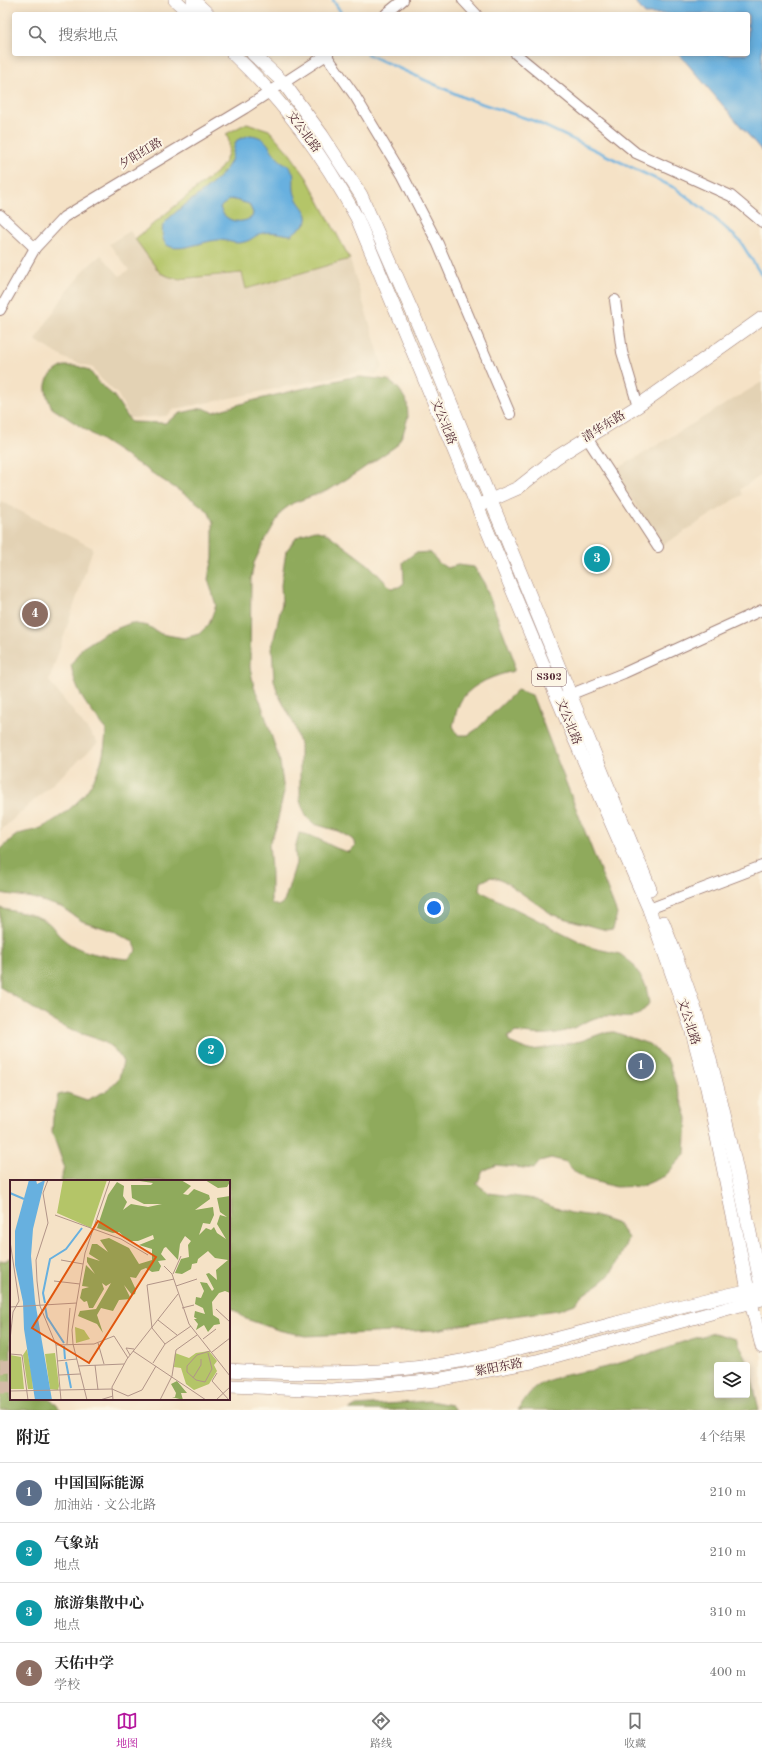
<!DOCTYPE html>
<html lang="zh">
<meta charset="utf-8">
<style>
body{margin:0;font-family:"Old Standard TT","Noto Serif SC",serif;background:#f6f6f6;color:#222}
.controls{position:absolute;right:12px;bottom:12px;display:grid;overflow:hidden;border-radius:4px;box-shadow:0 2px 10px #0003}
.controls button{width:36px;height:36px;display:grid;place-items:center;padding:0;border:0;border-bottom:1px solid #e0e0e0;background:#fff;color:#222;font:20px sans-serif}
.you{position:absolute;left:434px;top:908px;width:14px;height:14px;margin:-10px;border:3px solid #fff;border-radius:50%;background:#1a73e8;box-shadow:0 0 0 6px #1a73e833}
.badge{display:grid;place-items:center;width:26px;height:26px;border-radius:50%;background:#b5179e;color:#fff;font-size:13px;font-weight:700}
.pin{position:absolute;translate:-50% -50%;border:2px solid #fff;box-shadow:0 1px 4px #0006}
.list{margin:0;padding:0;list-style:none}
h2{display:flex;justify-content:space-between;align-items:center;height:52px;margin:0;padding:0 16px;font-size:17px}
h2 small{font-size:13px;font-weight:400;color:#767676}
.list li{display:grid;grid-template-columns:26px 1fr auto;gap:12px;align-items:center;box-sizing:border-box;height:60px;padding:0 16px;border-top:1px solid #e0e0e0}
.list b{display:block;font-size:15px;white-space:nowrap}
.list p{margin:0;font-size:13px;white-space:nowrap;color:#767676}
.list em{font-size:13px;font-style:normal;color:#767676}
.icon{flex:none;width:22px;height:22px;fill:none;stroke:currentColor;stroke-width:2;stroke-linecap:round;stroke-linejoin:round}
.map{position:relative;flex:none;width:762px;height:1410px;overflow:hidden}
.search{position:absolute;background:#fff;box-shadow:0 2px 10px #0003;left:12px;right:12px;top:12px;height:44px;display:flex;align-items:center;gap:10px;box-sizing:border-box;padding:0 14px;border-radius:4px;color:#767676;font-size:15px}
.sheet{height:292px;background:#fff}
nav{display:flex;justify-content:space-around;align-items:center;box-sizing:border-box;height:56px;border-top:1px solid #e0e0e0;background:#fff;font-size:11px;color:#767676}
nav a{display:grid;justify-items:center;gap:2px}
nav .on{color:#b5179e}
.map>svg:first-child{display:block}
</style>
<div class="map">
<svg width="762" height="1410" viewBox="0 0 762 1410">
<rect width="100%" height="100%" fill="#fcf5e5"/>
<filter id="ink" filterUnits="userSpaceOnUse"><feTurbulence type="fractalNoise" baseFrequency=".025" numOctaves="2"/><feDisplacementMap in="SourceGraphic" scale="8" xChannelSelector="R" yChannelSelector="G"/><feConvolveMatrix kernelMatrix="1 2 1 2 8 2 1 2 1" color-interpolation-filters="sRGB"/></filter>
<filter id="wash" filterUnits="userSpaceOnUse"><feTurbulence type="fractalNoise" baseFrequency=".012" numOctaves="4" result="noise"/><feDisplacementMap in="SourceGraphic" scale="16" xChannelSelector="R" yChannelSelector="G"/><feGaussianBlur stdDeviation="0.9" result="paint"/><feColorMatrix in="noise" values="0 0 0 0 0 0 0 0 0 0 0 0 0 0 0 0 0 1.4 0 .05"/><feComposite in="paint" operator="in"/></filter>
<g filter="url(#wash)">
<rect width="100%" height="100%" fill="#f5e2c6"/>
<g fill="#e3d2b4">
<polygon points="130,231 159,273 178,281 241,274 246,290 350,260 383,367 377,374 363,371 175,409 166,416 130,418 118,395 100,378 93,368 66,359 35,340 67,291 87,267 101,255 120,276 129,270 109,244"/>
<polygon points="762,382 762,475 740,489 742,495 661,546 614,471"/>
<polygon points="0,501 93,548 49,681 98,743 0,831"/>
</g>
<path fill="#b4c568" stroke="#7f724a" d="M247 123 269 130 290 154 307 178 350 259 246 289 242 273 179 279 170 277 160 273 135 239 220 169C227 160 233 145 226 134Z"/>
<g fill="#8faa5c" stroke="#6c6444" fill-rule="evenodd">
<path d="M64 366H77L89 370 100 384 114 396 131 422 165 423 181 413 203 408 213 412 251 401 347 378 361 377 388 380 399 389 407 402 408 417 403 434 396 446 358 472 329 490 293 503 282 511 263 544 254 563 251 579 250 667 254 687 261 703 280 762 284 792 276 828 269 844 271 869V903L278 906 284 902 296 863 295 849 299 833C318 835 331 849 349 852L356 845 352 839 338 831 314 824 306 816 300 801V745L295 726 278 694 274 680 272 647 282 603 281 585 286 551 297 537 314 530 328 534 369 565 391 588 399 587 404 583 403 562 415 553 430 552 439 563 447 568 458 565 474 567 484 583 514 660V671C496 675 473 683 462 699 457 706 455 718 453 726L458 735H468L477 729 517 690 532 695 617 914 613 929 606 930 553 915 501 879 491 877 481 882 480 891 593 948 620 954 633 964 646 986 649 1003C645 1009 642 1013 636 1016 627 1020 615 1015 605 1016 591 1017 581 1026 568 1030 551 1036 534 1035 516 1032L508 1037 509 1042 528 1050 540 1049 581 1041 603 1033 614 1032 649 1044 668 1061 687 1118 685 1154 665 1176 642 1186 616 1187 585 1179 575 1172 566 1162 551 1158 540 1161 534 1169 496 1165 483 1171 477 1184 489 1193 535 1199 550 1206 571 1213 595 1216 618 1224 628 1238C622 1253 616 1271 603 1281 593 1289 582 1293 575 1304L558 1310 497 1318 436 1330 305 1336 278 1330 246 1319 229 1306V1181H61L64 1166 52 1132 53 1117 58 1095 67 1093 87 1100 108 1090 119 1078 123 1062C109 1035 87 1039 64 1027 42 1015 21 1000 0 987V908C14 912 32 913 44 920 52 924 55 932 61 937 77 953 107 957 128 959L137 950 133 941 116 932 82 921 61 907 32 898 0 893V850C6 845 12 837 19 834 27 831 36 831 43 827 83 805 105 776 106 729 87 706 77 696 71 665L82 648 105 633 131 623 148 626 161 634 184 638 199 634 209 624 216 605 208 579 213 558V522L208 511 195 501 52 408C42 388 43 376 64 366Z"/>
<polygon points="11,1257 11,1399 51,1399 61,1410 0,1410 0,1260 5,1261"/>
<path d="M714 1333 736 1339 748 1362 759 1410H518C527 1396 531 1388 547 1381 568 1372 591 1372 613 1365 647 1356 680 1341 714 1333ZM717 1365H747V1395H717Z"/>
<polygon points="430,1401 451,1405 456,1410 349,1410 356,1406"/>
</g>
<g fill="#67b0df" stroke="#586885" fill-rule="evenodd">
<polygon points="634,0 762,0 762,151 679,54 748,54 748,14 645,14"/>
<path d="M250 135C270 137 268 150 281 161 286 164 290 167 293 172 295 180 292 189 296 197 299 206 311 213 306 223L291 235C283 234 271 231 263 233 256 234 251 241 244 242 235 245 228 240 219 240 203 239 156 266 163 225 182 202 212 191 228 166 234 158 232 148 237 140ZM231 199 249 204 253 213 252 217C241 225 224 222 220 207Z"/>
</g>
<g fill="none" stroke-linecap="round" stroke-linejoin="round">
<g stroke="#67b0df" stroke-width="2.5">
<polyline points="333,0 342,14"/>
<polyline points="367,54 465,98 534,121 675,188 709,213 740,241 762,276"/>
</g>
</g>
</g>
<g filter="url(#ink)">
<g fill="none" stroke-linecap="round" stroke-linejoin="round">
<g stroke="#d3bba7" stroke-width="13" stroke-dasharray="13 6" stroke-linecap="butt">
<polyline points="0,1367 11,1366"/>
<polyline points="0,1387 11,1387"/>
</g>
<defs>
<g id="minor">
<polyline points="463,0 476,14"/>
<polyline points="386,14 403,0"/>
<polyline points="516,54 636,153 731,196 762,222"/>
<polyline points="326,55 355,96 403,176 438,244 510,414"/>
<polyline points="0,215 35,248"/>
<polyline points="615,300 622,352 638,406"/>
<polyline points="0,310 35,248 64,217 245,108 328,54"/>
<polyline points="587,438 658,547"/>
<polyline points="564,697 624,673 762,610"/>
<polyline points="649,909 762,866"/>
</g>
<g id="major">
<polyline points="175,0 190,14"/>
<polyline points="193,0 208,14"/>
<path d="M233 54C286 104 322 154 357 218L574 738 649 909 691 1028 707 1088 748 1290 762 1347"/>
<polyline points="253,54 283,82 322,135 361,195 430,352 650,889"/>
<polyline points="482,504 518,488 557,457 638,406 762,318"/>
<path d="M663 922C675 954 688 986 698 1019 726 1108 743 1200 762 1291"/>
<path d="M229 1370C308 1375 393 1375 471 1359 567 1339 660 1308 756 1289"/>
<polyline points="229,1386 332,1390 437,1380 537,1361 762,1299"/>
</g>
</defs>
<use href="#minor" stroke="#a08078" stroke-width="12"/>
<use href="#major" stroke="#a08078" stroke-width="14"/>
<use href="#minor" stroke="#fff" stroke-width="10"/>
<use href="#major" stroke="#fff" stroke-width="13"/>
</g>
</g>
<g text-anchor="middle" dominant-baseline="central" stroke-width="4" stroke-linejoin="round" paint-order="stroke">
<rect fill="#fcf5e5" stroke="#7f5f63" stroke-width="1" x="532" y="668" width="34" height="18" rx="3"/>
<g font-size="11" font-weight="bold" fill="#4a1f2b">
<text x="549" y="677">S302</text>
</g>
<g font-size="12" fill="#4a1f2b" stroke="#fcf5e5">
<text transform="translate(303 132) rotate(53)">文公北路</text>
<text transform="translate(141 154) rotate(-31)">夕阳红路</text>
<text transform="translate(443 422) rotate(68)">文公北路</text>
<text transform="translate(604 427) rotate(-32)">清华东路</text>
<text transform="translate(568 722) rotate(68)">文公北路</text>
<text transform="translate(688 1022) rotate(72)">文公北路</text>
<text transform="translate(499 1368) rotate(-11)">紫阳东路</text>
</g>
</g>
<g transform="translate(10 1180)">
<rect width="220" height="220" fill="#f5e2c6"/>
<path d="M53 0H97L81 48 47 33ZM65 147 74 150 80 159 66 163ZM17 169 22 196 23 209H18L13 175ZM199 171 207 181 204 185 207 191 199 204 184 210 176 204 171 188 164 187 165 173 179 178 186 173ZM45 173 49 206 48 210 40 209 35 174ZM0 175 11 177 14 209H0Z" fill="#b4c568"/>
<path d="M123 0H171L181 6 173 14 178 15 184 9 199 15 200 19 185 30 203 27 204 35 200 44 193 43 189 55 196 48 201 50 204 47 207 53 216 59 207 44 210 35 217 37 210 32 207 18 220 16V113L215 111 209 113 202 122 203 135 209 139 210 144 204 145 198 152 194 145 186 150 188 144 184 139H187L184 137 185 131 195 134 193 128 185 124 186 117 191 118 194 111 190 102 197 103 202 111 204 109 196 94 199 93 207 100 206 90 218 80 205 78 198 71 188 79 187 83 182 84 181 89 172 94 165 93 171 79 179 77 178 65 181 61 175 56 170 64 168 80 156 67 154 68 151 74 156 80 148 81 151 86 149 91 142 92 136 88 131 90 126 98 120 97 126 110 125 114 122 115 114 105 121 119 109 120 103 131 91 128 87 135 93 153 87 144 68 136 70 131 86 129 101 103 96 106 92 103 94 109 83 128H79L77 121 74 122 70 118 72 109 79 107 72 106 76 85 85 94 77 82V77L90 81 79 74 82 64H87L98 72 90 60 99 58 119 68 129 84 142 80V69L129 65 144 59 143 55 128 61H119L109 52 103 53 87 48 98 15 107 2 114 6 113 16 117 22 113 30 121 24 138 27 152 24H134L122 18 121 5H141L143 3ZM195 0H220V2L217 7 208 8ZM167 201 177 213H171L173 220 162 217H165L166 213 161 204Z" fill="#8faa5c"/>
<path d="M19 0H26L27 4 35 0 23 49 21 76 25 121 42 220H25L14 149 13 122 5 85V51Z" fill="#67b0df"/>
<path fill="none" stroke="#67b0df" stroke-width="2" d="M0 13 14 19M35 123 33 113 40 79 56 69 72 48M35 126 37 137 54 163M54 166 55 179M56 182 61 208"/>
<path fill="none" stroke="#b19488" stroke-width="1" d="M38 0 33 13 38 43 26 80 27 101 30 126 46 165 51 220M45 35 111 59 138 75M0 61 9 121 3 132 0 160M51 80 73 84M154 86 162 94 179 144 220 196M163 94 171 76M44 101 70 104M166 106 187 99M0 127 67 123M172 128 184 125M206 129 220 142M148 140 167 155M104 156 118 178M193 159 206 149M88 163 94 184M57 164 60 128M155 164 142 148 137 105 164 99M46 165 84 164 104 156M123 171 196 220M202 172 220 158M198 173 202 189 195 202 186 200 177 192V186L187 175 200 171M0 174 12 175 18 220M120 175 116 168 124 169M47 181 67 179M143 183 155 164 181 146M85 185 88 210M68 186 114 184M207 193 202 201 219 220M49 195 70 194M183 198 191 185V179M102 209 118 216 132 210 146 186M0 211 102 209M77 220 63 164 62 150 75 73 100 0M90 220 103 216M103 220 102 207 117 179 168 114M150 220 162 196 166 170 187 155M206 220 220 207"/>
<path fill="#e0560e" fill-opacity="0.15" stroke="#e0560e" stroke-width="2" d="M88 41 146 77 79 183 22 148Z"/>
<rect width="220" height="220" fill="none" stroke="#4a1f2b" stroke-width="2"/>
</g>
</svg>
<div class="controls">
<button><svg class="icon" aria-label="layers" viewBox="0 0 24 24"><path d="M12 4l9 5-9 5-9-5zM3 14l9 5 9-5"/></svg></button>
</div>
<div class="you"></div>
<div class="pin badge" style="left:641px;top:1066px;background:#5c6f8a">1</div>
<div class="pin badge" style="left:211px;top:1051px;background:#0f9aa8">2</div>
<div class="pin badge" style="left:597px;top:559px;background:#0f9aa8">3</div>
<div class="pin badge" style="left:35px;top:614px;background:#8d6e63">4</div>
<div class="search"><svg class="icon" aria-label="search" viewBox="0 0 24 24"><circle cx="10" cy="10" r="6"/><path d="M15 15l6 6"/></svg>搜索地点</div>
</div>
<section class="sheet">
<h2>附近<small>4个结果</small></h2>
<ul class="list">
<li><span class="badge" style="background:#5c6f8a">1</span><div><b>中国国际能源</b><p>加油站 · 文公北路</p></div><em>210 m</em></li>
<li><span class="badge" style="background:#0f9aa8">2</span><div><b>气象站</b><p>地点</p></div><em>210 m</em></li>
<li><span class="badge" style="background:#0f9aa8">3</span><div><b>旅游集散中心</b><p>地点</p></div><em>310 m</em></li>
<li><span class="badge" style="background:#8d6e63">4</span><div><b>天佑中学</b><p>学校</p></div><em>400 m</em></li>
</ul>
</section>
<nav>
<a class="on"><svg class="icon" aria-label="map" viewBox="0 0 24 24"><path d="M3 6l6-2 6 2 6-2v14l-6 2-6-2-6 2zM9 4v14M15 6v14"/></svg>地图</a>
<a><svg class="icon" aria-label="directions" viewBox="0 0 24 24"><path d="M12 3l9 9-9 9-9-9zM9 14v-3h6M13 9l2 2-2 2"/></svg>路线</a>
<a><svg class="icon" aria-label="saved" viewBox="0 0 24 24"><path d="M7 4h10v16l-5-4-5 4z"/></svg>收藏</a>
</nav>
